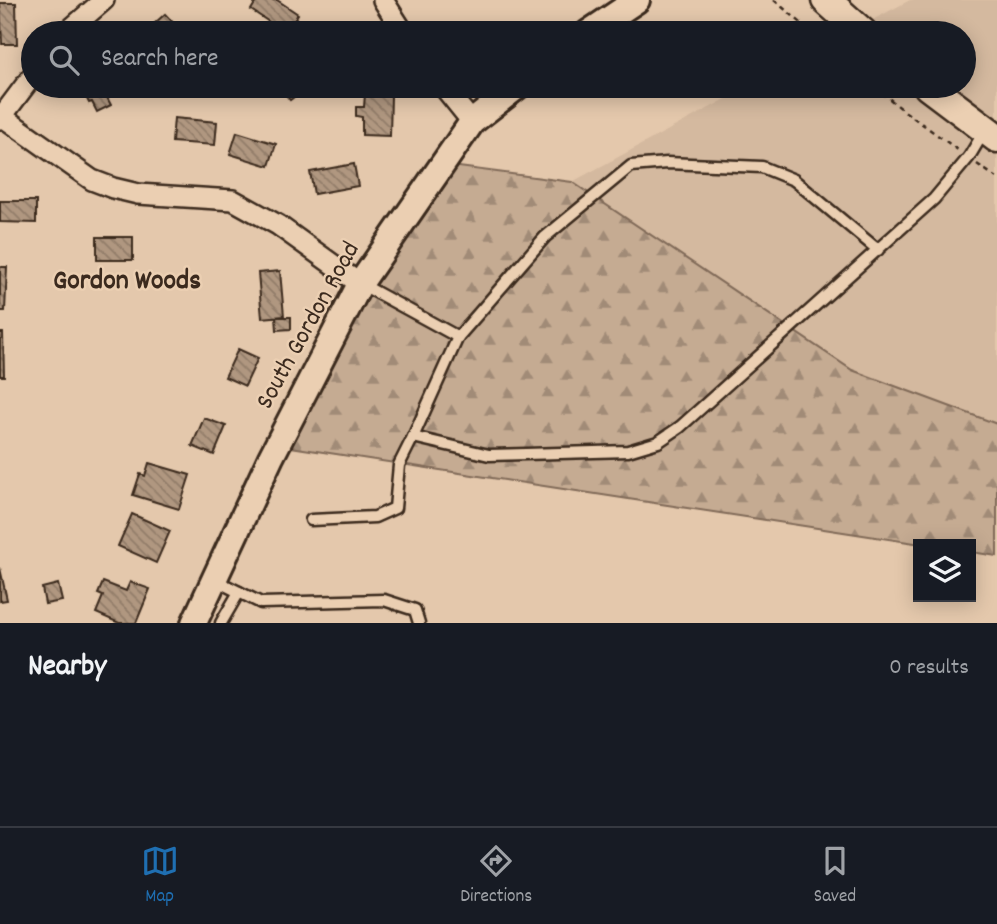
<!DOCTYPE html>
<style>
body{margin:0;font-family:Dekko,sans-serif;background:#242831;color:#f1f3f6}
.controls{position:absolute;right:21px;bottom:21px;display:grid;overflow:hidden;border-radius:0px;box-shadow:0 4px 18px #0003}
.controls button{width:63px;height:63px;display:grid;place-items:center;padding:0;border:0;border-bottom:2px solid #363941;background:#171b24;color:#f1f3f6;font:35px sans-serif}
.list{margin:0;padding:0;list-style:none}
h2{display:flex;justify-content:space-between;align-items:center;height:91px;margin:0;padding:0 28px;font-size:30px}
h2 small{font-size:23px;font-weight:400;color:#9ea1a6}
.icon{flex:none;width:38px;height:38px;fill:none;stroke:currentColor;stroke-width:2;stroke-linecap:round;stroke-linejoin:round}
.map{position:relative;flex:none;width:997px;height:623px;overflow:hidden}
.search{position:absolute;background:#171b24;box-shadow:0 4px 18px #0003;left:21px;right:21px;top:21px;height:77px;display:flex;align-items:center;gap:18px;box-sizing:border-box;padding:0 24px;border-radius:38px;color:#9ea1a6;font-size:26px}
.sheet{height:203px;background:#171b24}
nav{display:flex;justify-content:space-around;align-items:center;box-sizing:border-box;height:98px;border-top:2px solid #363941;background:#171b24;font-size:19px;color:#9ea1a6}
nav a{display:grid;justify-items:center;gap:4px}
nav .on{color:#1f6fb2}
.map>svg:first-child{display:block}
</style>
<div class="map">
<svg width="997" height="623" viewBox="0 0 997 623">
<defs>
<pattern id="forest-firs" width="22" height="20" patternUnits="userSpaceOnUse" patternTransform="scale(1.75)"><rect width="22" height="20" fill="#c5ab92"/><path d="M5 1l3.5 6h-7zM16 11l3.5 6h-7z" fill="#a18b77"/></pattern>
<pattern id="building-back-hatch" width="6" height="6" patternUnits="userSpaceOnUse" patternTransform="scale(1.75)"><rect width="6" height="6" fill="#b09780"/><path d="M-1 5l2 2M0 0l6 6M5-1l2 2" fill="none" stroke="#907b68"/></pattern>
</defs>
<rect width="100%" height="100%" fill="#e4c8ac"/>
<filter id="ink" filterUnits="userSpaceOnUse"><feTurbulence type="fractalNoise" baseFrequency=".0143" numOctaves="2"/><feDisplacementMap in="SourceGraphic" scale="14" xChannelSelector="R" yChannelSelector="G"/><feConvolveMatrix kernelMatrix="1 2 1 2 8 2 1 2 1" color-interpolation-filters="sRGB"/></filter>
<g filter="url(#ink)">
<polygon fill="#d4b99f" points="910,0 997,0 997,424 852,370 572,182 750,86 964,86 964,33 848,33"/>
<polygon fill="url(#forest-firs)" stroke="#806a58" stroke-width="2" points="436,164 572,182 852,370 997,424 997,556 971,552 971,544 921,544 284,446"/>
<g fill="url(#building-back-hatch)" stroke="#3b2a1e" stroke-width="2">
<polygon points="257,0 277,0 298,14 286,33 251,10"/>
<polygon points="0,3 16,3 17,44 2,44"/>
<polygon points="165,14 181,31 179,33 144,33"/>
<polygon points="458,27 491,29 491,33 457,33"/>
<polygon points="89,86 101,86 111,105 97,112 92,102 89,103 82,89"/>
<polygon points="279,86 308,86 290,100"/>
<polygon points="316,86 331,86 321,93"/>
<polygon points="365,94 391,95 390,136 362,135 362,117 356,116 356,107 364,107"/>
<polygon points="174,118 217,122 215,145 172,142"/>
<polygon points="237,132 276,144 269,166 230,154"/>
<polygon points="354,164 358,186 314,194 310,172"/>
<polygon points="0,201 36,201 36,223 0,222"/>
<rect x="97" y="237" width="36" height="23"/>
<polygon points="0,267 7,267 5,311 0,311"/>
<polygon points="280,271 284,316 262,318 258,273"/>
<polygon points="276,317 291,317 291,329 277,330"/>
<polygon points="0,333 3,333 4,376 0,376"/>
<polygon points="238,349 258,358 245,386 225,377"/>
<polygon points="204,418 226,426 214,455 192,446"/>
<polygon points="149,463 190,475 179,509 133,495 140,474 145,476"/>
<polygon points="132,514 170,531 156,563 118,546"/>
<polygon points="0,568 7,600 0,601"/>
<polygon points="103,582 126,591 130,582 150,589 136,623 119,623 96,613 103,596 98,594"/>
<polygon points="58,584 62,601 45,604 42,588"/>
</g>
<g fill="none" stroke-linecap="round" stroke-linejoin="round">
<defs>
<g id="service">
<polyline points="878,250 794,180 762,167 667,163 631,166 545,237 458,337 413,437 489,455 628,451 658,442 680,427 934,199 969,157 985,130"/>
<polyline points="361,284 458,337"/>
<polyline points="311,520 375,517 395,508 399,465 413,437"/>
<polyline points="215,580 261,603 384,600 415,610 419,623"/>
<polyline points="221,623 239,592"/>
</g>
<g id="minor">
<polyline points="383,0 404,33"/>
<polyline points="66,33 104,0"/>
<polyline points="443,86 472,122"/>
<polyline points="0,115 92,180 113,188 138,194 233,200 278,225 360,284"/>
<polyline points="0,119 33,75"/>
</g>
<g id="tertiary">
<polyline points="588,33 637,0"/>
<polyline points="194,623 271,457 360,284 472,122 518,86"/>
</g>
<g id="secondary">
<polyline points="826,0 863,33"/>
<polyline points="928,86 997,138"/>
</g>
</defs>
<use href="#service" stroke="#3b2a1e" stroke-width="15"/>
<use href="#minor" stroke="#3b2a1e" stroke-width="24"/>
<use href="#tertiary" stroke="#3b2a1e" stroke-width="30"/>
<use href="#secondary" stroke="#3b2a1e" stroke-width="33"/>
<g stroke="#3b2a1e" stroke-width="2.5" stroke-dasharray="5 5" stroke-linecap="butt">
<polyline points="774,0 813,33"/>
<polyline points="874,86 903,110 958,150"/>
<polyline points="977,164 997,178"/>
</g>
<use href="#service" stroke="#ebcfb2" stroke-width="10"/>
<use href="#minor" stroke="#ebcfb2" stroke-width="19"/>
<use href="#tertiary" stroke="#ebcfb2" stroke-width="24"/>
<use href="#secondary" stroke="#ebcfb2" stroke-width="28"/>
</g>
</g>
<g text-anchor="middle" dominant-baseline="central" stroke-width="5" stroke-linejoin="round" paint-order="stroke">
<g font-size="26" fill="#3b2a1e" stroke="#ebcfb2">
<text transform="translate(309 326) rotate(-61)">South Gordon Road</text>
</g>
<g font-size="28" font-weight="bold" fill="#3b2a1e" stroke="#ebcfb2">
<text x="127" y="283">Gordon Woods</text>
</g>
</g>
</svg>
<div class="controls">
<button><svg class="icon" aria-label="layers" viewBox="0 0 24 24"><path d="M12 4l9 5-9 5-9-5zM3 14l9 5 9-5"/></svg></button>
</div>
<div class="search"><svg class="icon" aria-label="search" viewBox="0 0 24 24"><circle cx="10" cy="10" r="6"/><path d="M15 15l6 6"/></svg>Search here</div>
</div>
<section class="sheet">
<h2>Nearby<small>0 results</small></h2>
<ul class="list">
</ul>
</section>
<nav>
<a class="on"><svg class="icon" aria-label="map" viewBox="0 0 24 24"><path d="M3 6l6-2 6 2 6-2v14l-6 2-6-2-6 2zM9 4v14M15 6v14"/></svg>Map</a>
<a><svg class="icon" aria-label="directions" viewBox="0 0 24 24"><path d="M12 3l9 9-9 9-9-9zM9 14v-3h6M13 9l2 2-2 2"/></svg>Directions</a>
<a><svg class="icon" aria-label="saved" viewBox="0 0 24 24"><path d="M7 4h10v16l-5-4-5 4z"/></svg>Saved</a>
</nav>
